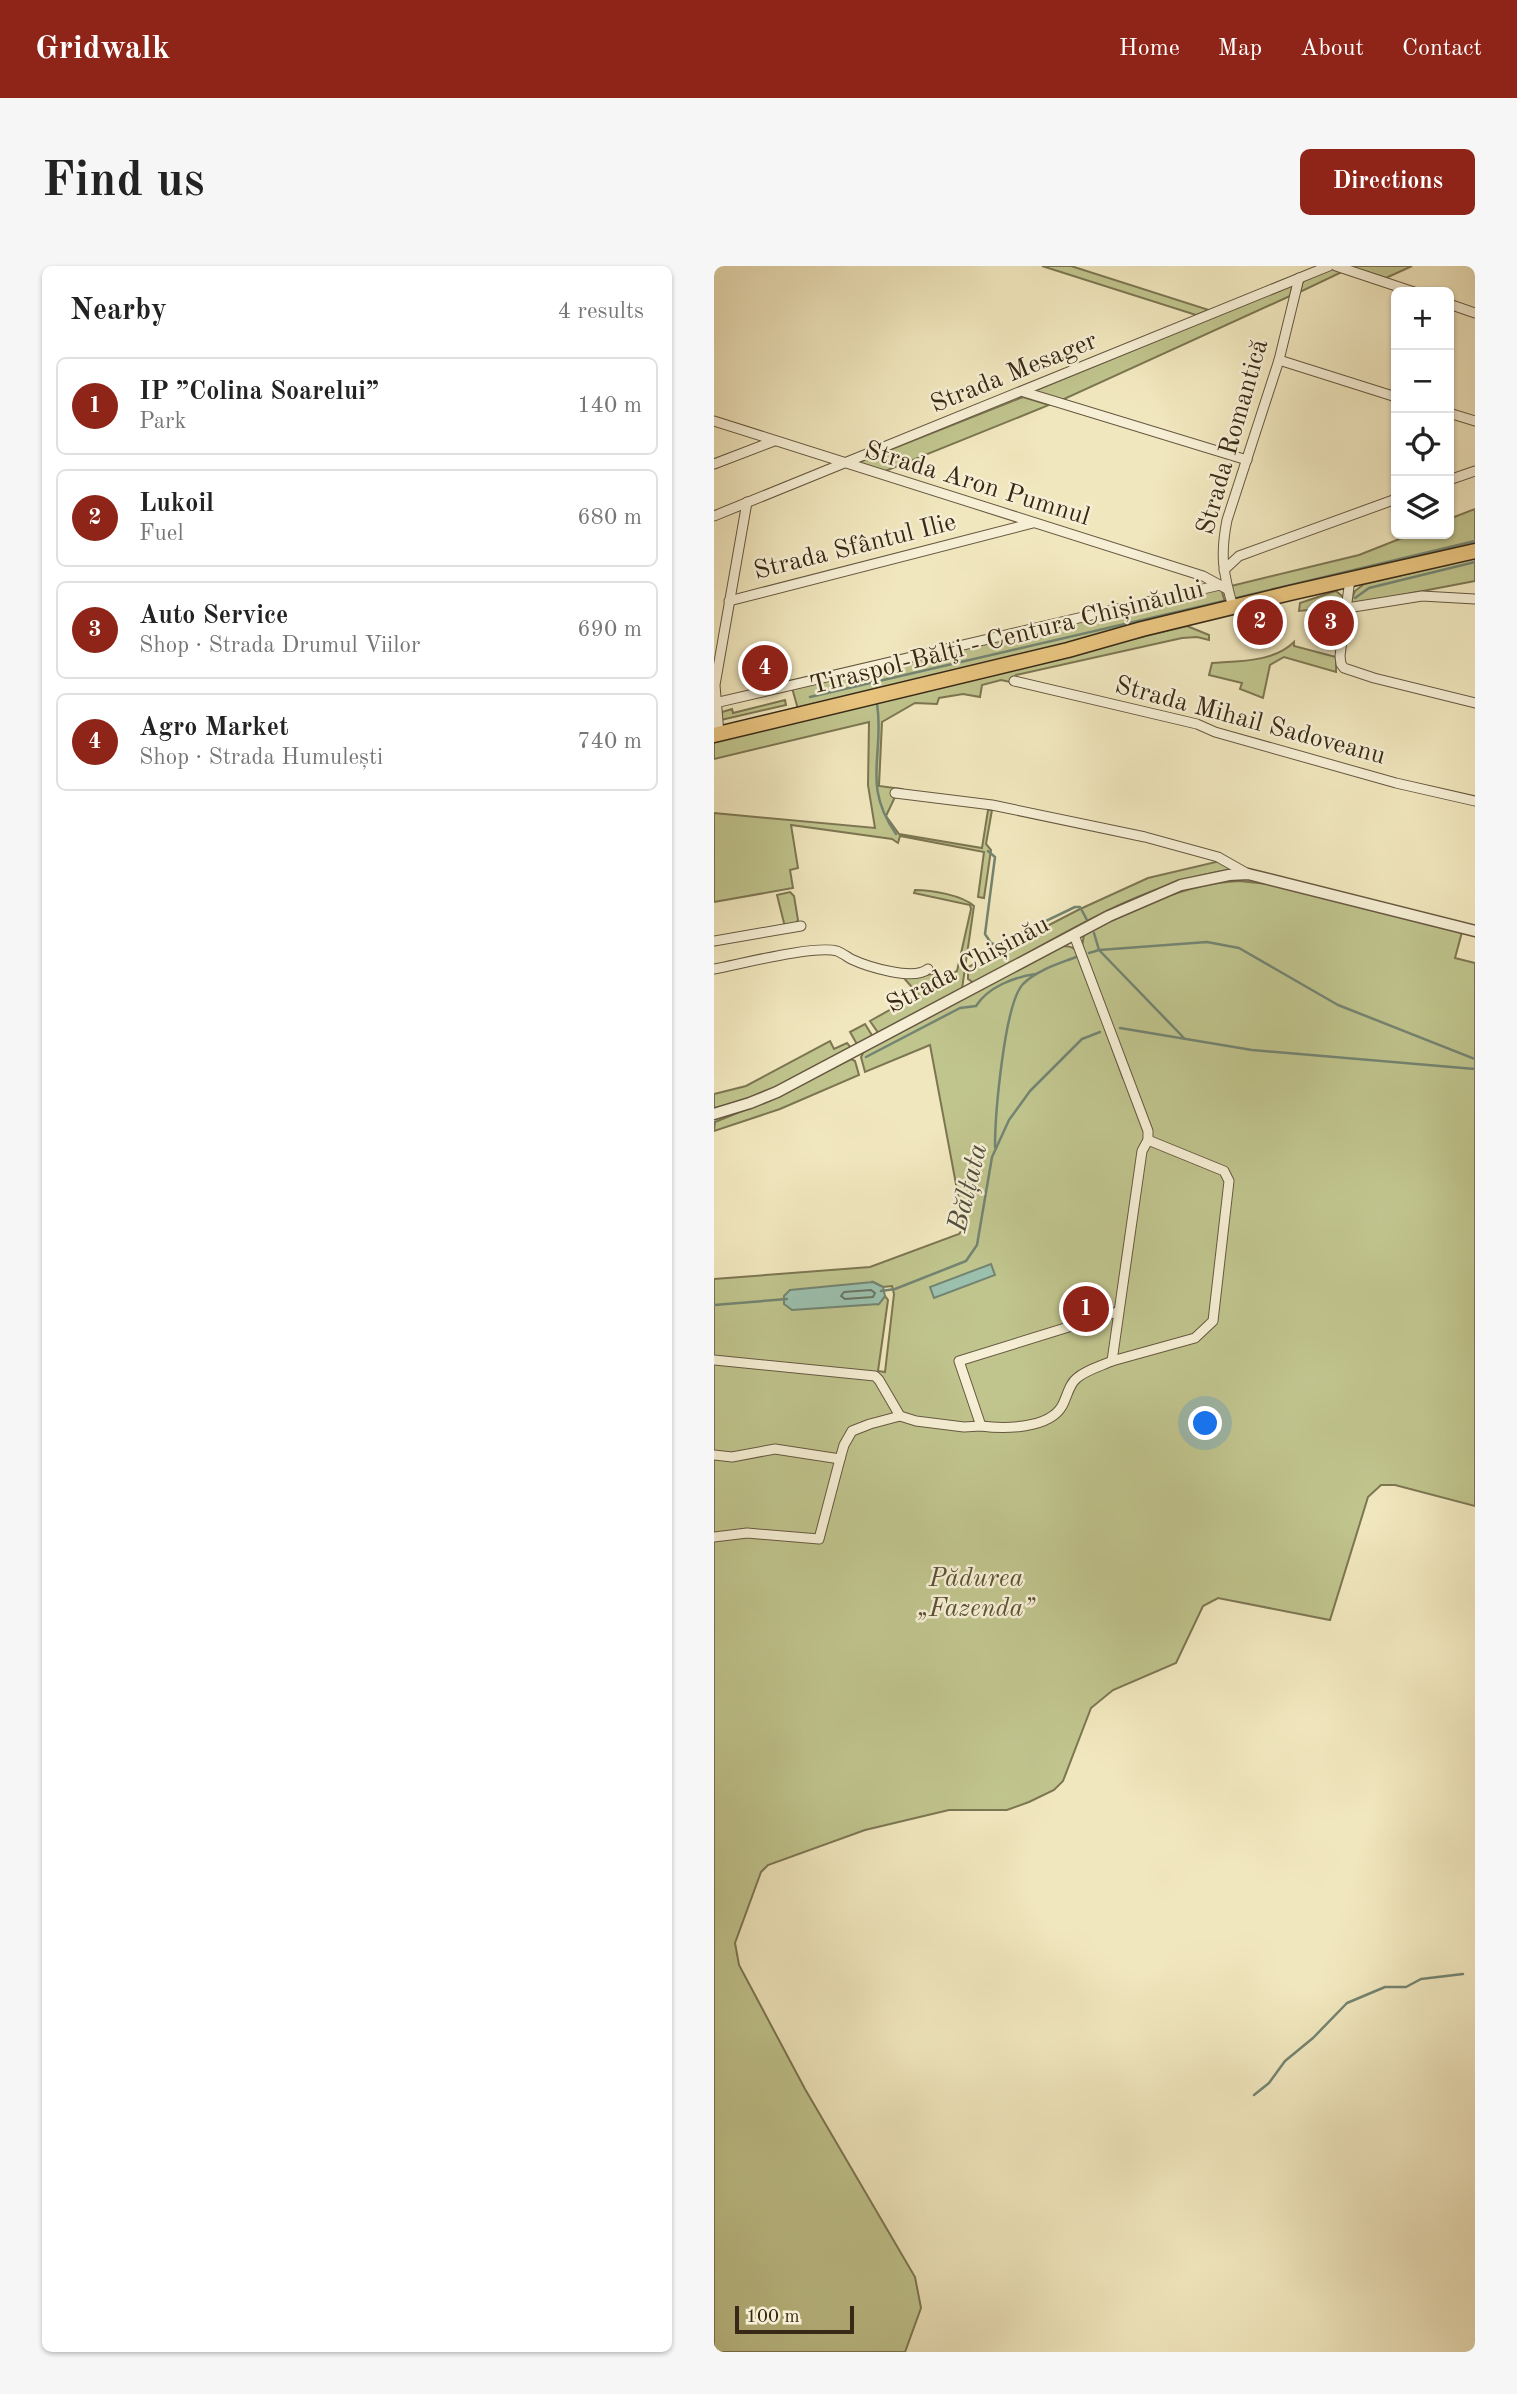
<!DOCTYPE html>
<meta charset="utf-8">
<style>
body{margin:0;font-family:"Old Standard TT",serif;background:#f6f6f6;color:#222}
.controls{position:absolute;right:21px;top:21px;display:grid;overflow:hidden;border-radius:10px;box-shadow:0 2px 5px #0004}
.controls button{width:63px;height:63px;display:grid;place-items:center;padding:0;border:0;border-bottom:2px solid #e0e0e0;background:#fff;color:#222;font:35px sans-serif}
.scale{position:absolute;left:21px;bottom:18px;width:119px;box-sizing:border-box;padding-left:7px;border:4px solid #382916;border-top:0;font-size:19px;line-height:24px;white-space:nowrap;color:#382916;-webkit-text-stroke:5px #f6efd5;paint-order:stroke}
.you{position:absolute;left:492px;top:1158px;width:24px;height:24px;margin:-18px;border:5px solid #fff;border-radius:50%;background:#1a73e8;box-shadow:0 0 0 10px #1a73e833}
.badge{display:grid;place-items:center;width:46px;height:46px;border-radius:50%;background:#8f2418;color:#fff;font-size:23px;font-weight:700}
.pin{position:absolute;translate:-50% -50%;border:4px solid #fff;box-shadow:0 2px 7px #0006}
.list{margin:0;padding:0;list-style:none}
h2{display:flex;justify-content:space-between;align-items:center;height:91px;margin:0;padding:0 28px;font-size:30px}
h2 small{font-size:23px;font-weight:400;color:#767676}
.list li{display:grid;grid-template-columns:46px 1fr auto;gap:21px;align-items:center;box-sizing:border-box;height:98px;margin:0 14px 14px;padding:0 14px;border:2px solid #e0e0e0;border-radius:10px}
.list b{display:block;font-size:26px;white-space:nowrap}
.list p{margin:0;font-size:23px;white-space:nowrap;color:#767676}
.list em{font-size:23px;font-style:normal;color:#767676}
.icon{flex:none;width:38px;height:38px;fill:none;stroke:currentColor;stroke-width:2;stroke-linecap:round;stroke-linejoin:round}
.map{position:relative;flex:none;width:761px;height:2086px;overflow:hidden;border-radius:10px}
header{display:flex;align-items:center;gap:42px;box-sizing:border-box;height:98px;padding:0 35px;background:#8f2418;color:#fff}
header strong{font-size:33px}
nav{display:flex;gap:38px;margin-inline-start:auto;font-size:24px}
.intro{display:flex;align-items:center;justify-content:space-between;box-sizing:border-box;height:168px;padding:0 42px}
h1{margin:0;font-size:49px}
.button{padding:18px 32px;border-radius:10px;background:#8f2418;color:#fff;font-size:24px;font-weight:700}
main{display:flex;gap:42px;padding:0 42px}
aside{flex:1;background:#fff;border-radius:10px;box-shadow:0 2px 5px #0004}
.map>svg:first-child{display:block}
</style>
<header>
<strong>Gridwalk</strong>
<nav><a>Home</a><a>Map</a><a>About</a><a>Contact</a></nav>
</header>
<div class="intro"><h1>Find us</h1><a class="button">Directions</a></div>
<main>
<aside>
<h2>Nearby<small>4 results</small></h2>
<ul class="list">
<li><span class="badge">1</span><div><b>IP ”Colina Soarelui”</b><p>Park</p></div><em>140 m</em></li>
<li><span class="badge">2</span><div><b>Lukoil</b><p>Fuel</p></div><em>680 m</em></li>
<li><span class="badge">3</span><div><b>Auto Service</b><p>Shop · Strada Drumul Viilor</p></div><em>690 m</em></li>
<li><span class="badge">4</span><div><b>Agro Market</b><p>Shop · Strada Humulești</p></div><em>740 m</em></li>
</ul>
</aside>
<div class="map">
<svg width="761" height="2086" viewBox="0 0 761 2086">
<rect width="100%" height="100%" fill="#f1e7be"/>
<filter id="stains"><feTurbulence type="fractalNoise" baseFrequency=".00286" numOctaves="4"/><feColorMatrix values="0 0 0 0 .2 0 0 0 0 .09 0 0 0 0 .02 0 0 0 .5 -.17"/></filter>
<radialGradient id="worn" r=".72"><stop offset=".6" stop-color="#630" stop-opacity="0"/><stop offset="1" stop-color="#630" stop-opacity=".3"/></radialGradient>
<g fill="#c0c48d" stroke="#7c7652" stroke-width="2" fill-rule="evenodd">
<polygon points="328,0 357,0 495,44 482,49"/>
<polygon points="635,0 698,0 672,12"/>
<polygon points="620,2 630,5 586,26 589,15"/>
<polygon points="579,18 576,30 348,134 320,125"/>
<polygon points="309,131 335,139 169,206 140,198"/>
<polygon points="761,243 761,281 521,337 517,320 645,289 698,268 735,268 735,253"/>
<polygon points="761,292 761,315 641,338 637,335 641,325 650,318"/>
<polygon points="507,322 512,340 84,443 78,422"/>
<polygon points="622,325 629,331 628,341 585,345 586,337"/>
<polygon points="473,360 495,369 495,374 483,371 468,372 302,409 296,416 287,414 268,419 266,431 249,428 225,432 223,438 201,437 168,456 165,520 188,523 180,533 172,550 185,568 268,582 274,544 278,544 272,578 277,584 270,632 264,631 270,586 186,570 184,577 178,573 77,559 84,602 76,604 79,622 0,636 0,547 161,562 154,519 155,456 0,493 0,474"/>
<path d="M580 376V380L622 391V406L570 391 556 399 549 432 526 423 528 417 495 409 498 397C526 395 560 396 580 376Z"/>
<polygon points="71,434 72,439 7,454 8,446 18,443 19,447"/>
<path d="M506 595 514 600 515 604C423 618 341 674 260 717L254 713V701L364 644 434 612Z"/>
<path d="M525 615 554 618 748 666 741 692 761 697V1240L681 1219H667L654 1231 616 1354 504 1332 489 1340 462 1397 399 1424 377 1442 349 1515 340 1524 315 1536 293 1544H235L151 1564 54 1599 47 1606 21 1677 25 1699 91 1823 201 2011 207 2042 191 2086H0V1013L156 1001 245 968 250 961 216 779 151 806 147 791 150 785 348 680C359 680 362 682 366 693L409 812 416 810 368 681 370 668C420 643 469 618 525 615ZM159 1016 169 1021 178 1020 180 1028 171 1106 164 1105 174 1034 171 1030 164 1038Z"/>
<path d="M201 624C217 624 248 629 260 640L248 723 165 768 156 755 204 728 189 711 220 708 219 718 243 705 257 643 256 639 200 627Z"/>
<polygon points="76,626 80,630 84,654 81,659 71,661 63,629"/>
<polygon points="151,758 159,771 144,780 136,766"/>
<path d="M116 775 120 783 133 777 137 782C93 805 49 832 0 842V828L32 820Z"/>
<polygon points="137,793 141,795 145,809 66,843 0,865 1,856 58,833"/>
</g>
<g fill="#9bc0ae" stroke="#738471" stroke-width="2">
<polygon points="277,998 281,1009 220,1032 216,1021"/>
<polygon points="159,1016 169,1021 171,1030 165,1038 78,1044 70,1038 70,1030 76,1024"/>
</g>
<g fill="none" stroke-linecap="round" stroke-linejoin="round">
<polygon stroke="#6a7462" stroke-width="2" points="157,1024 161,1027 159,1031 131,1033 127,1030 130,1026"/>
<g stroke="#738471" stroke-width="2.5">
<polyline points="523,332 761,275"/>
<polyline points="641,332 655,322 761,296"/>
<polyline points="96,431 510,335"/>
<path d="M163 438C171 489 147 518 182 568"/>
<polyline points="274,585 281,591 271,668 277,677 282,679 361,641 366,641 373,654"/>
<polyline points="380,667 385,684 470,772"/>
<polyline points="375,687 385,684 493,676 525,682 624,739 761,793"/>
<polyline points="406,762 538,784 761,803"/>
<path d="M152 791 246 742 262 740C274 721 300 711 322 708"/>
<path d="M281 881C281 851 290 738 309 718 323 704 344 698 362 691"/>
<polyline points="167,1025 181,1023 252,995 263,979 278,891 295,854 316,825 368,773 386,766"/>
<polyline points="0,1039 73,1033"/>
<polyline points="540,1829 555,1817 571,1795 599,1772 633,1737 671,1721 692,1721 707,1713 749,1708"/>
</g>
<defs>
<g id="minor">
<polyline points="622,0 700,26"/>
<polyline points="735,38 761,47"/>
<polyline points="565,94 682,131"/>
<polyline points="310,126 533,194"/>
<polyline points="735,147 761,155"/>
<polyline points="0,155 489,310 513,323"/>
<polyline points="0,198 60,175"/>
<polyline points="735,214 761,205"/>
<polyline points="0,250 615,0"/>
<polyline points="510,304 525,290 682,233"/>
<polyline points="636,313 626,390 627,398 630,402 660,412 761,437"/>
<polyline points="15,335 319,257"/>
<path d="M519 341C509 307 506 289 513 254L565 94 585 12"/>
<polyline points="633,342 708,330 761,333"/>
<polyline points="300,415 483,458 501,466 682,517 761,535"/>
<polyline points="1,437 506,319"/>
<polyline points="5,468 1,419 33,236"/>
<polyline points="181,527 278,539 431,571 504,591 534,608"/>
<polyline points="0,675 87,660"/>
<path d="M0 703C27 698 100 679 123 685 128 687 132 690 137 693 154 701 200 715 214 703"/>
<polyline points="0,1094 161,1110 165,1114 186,1150"/>
<polyline points="398,1095 481,1072 499,1055 515,915 510,905 434,874"/>
<path d="M267 1160C290 1163 335 1163 348 1140 353 1131 355 1118 363 1112 372 1104 387 1100 398 1095L428 885 434 874V865L360 669"/>
<polyline points="0,1189 18,1191 61,1183 126,1193 130,1179 138,1165 156,1158 186,1150 202,1155 250,1161 267,1160 245,1095 403,1046"/>
<polyline points="0,1271 33,1267 105,1273 126,1193"/>
</g>
<polyline id="tertiary" points="0,848 36,837 63,826 395,650 467,619 515,609 534,608 761,665"/>
<polyline id="trunk" points="0,469 354,384 428,363 576,327 761,285"/>
</defs>
<use href="#minor" stroke="#665840" stroke-width="11"/>
<use href="#tertiary" stroke="#665840" stroke-width="13"/>
<use href="#trunk" stroke="#382916" stroke-width="17"/>
<use href="#minor" stroke="#f6efd5" stroke-width="9"/>
<use href="#tertiary" stroke="#f6efd5" stroke-width="10"/>
<use href="#trunk" stroke="#e8c47f" stroke-width="14"/>
</g>
<g text-anchor="middle" dominant-baseline="central" stroke-width="5" stroke-linejoin="round" paint-order="stroke">
<g font-size="26" fill="#382916" stroke="#f6efd5">
<text transform="translate(300 107) rotate(-22)">Strada Mesager</text>
<text transform="translate(519 171) rotate(-74)">Strada Romantică</text>
<text transform="translate(263 218) rotate(17)">Strada Aron Pumnul</text>
<text transform="translate(141 281) rotate(-14)">Strada Sfântul Ilie</text>
<text transform="translate(293 372) rotate(-14)">Tiraspol-Bălţi - Centura Chișinăului</text>
<text transform="translate(536 455) rotate(15)">Strada Mihail Sadoveanu</text>
<text transform="translate(254 699) rotate(-28)">Strada Chișinău</text>
</g>
<g font-size="26" font-style="italic" fill="#5a5034" stroke="#f6efd5">
<text x="262" y="1313">Pădurea<tspan x="262" dy="30">„Fazenda”</tspan></text>
</g>
<g font-size="28" font-style="italic" fill="#514f3c" stroke="#f6efd5">
<text transform="translate(255 922) rotate(-76)">Bălţata</text>
</g>
</g>
<rect width="100%" height="100%" filter="url(#stains)"/>
<rect width="100%" height="100%" fill="url(#worn)"/>
</svg>
<div class="controls">
<button>+</button>
<button>−</button>
<button><svg class="icon" aria-label="locate" viewBox="0 0 24 24"><circle cx="12" cy="12" r="6"/><path d="M12 2v4M12 18v4M2 12h4M18 12h4"/></svg></button>
<button><svg class="icon" aria-label="layers" viewBox="0 0 24 24"><path d="M12 4l9 5-9 5-9-5zM3 14l9 5 9-5"/></svg></button>
</div>
<div class="scale">100 m</div>
<div class="you"></div>
<div class="pin badge" style="left:372px;top:1043px">1</div>
<div class="pin badge" style="left:546px;top:356px">2</div>
<div class="pin badge" style="left:617px;top:357px">3</div>
<div class="pin badge" style="left:51px;top:402px">4</div>
</div>
</main>
